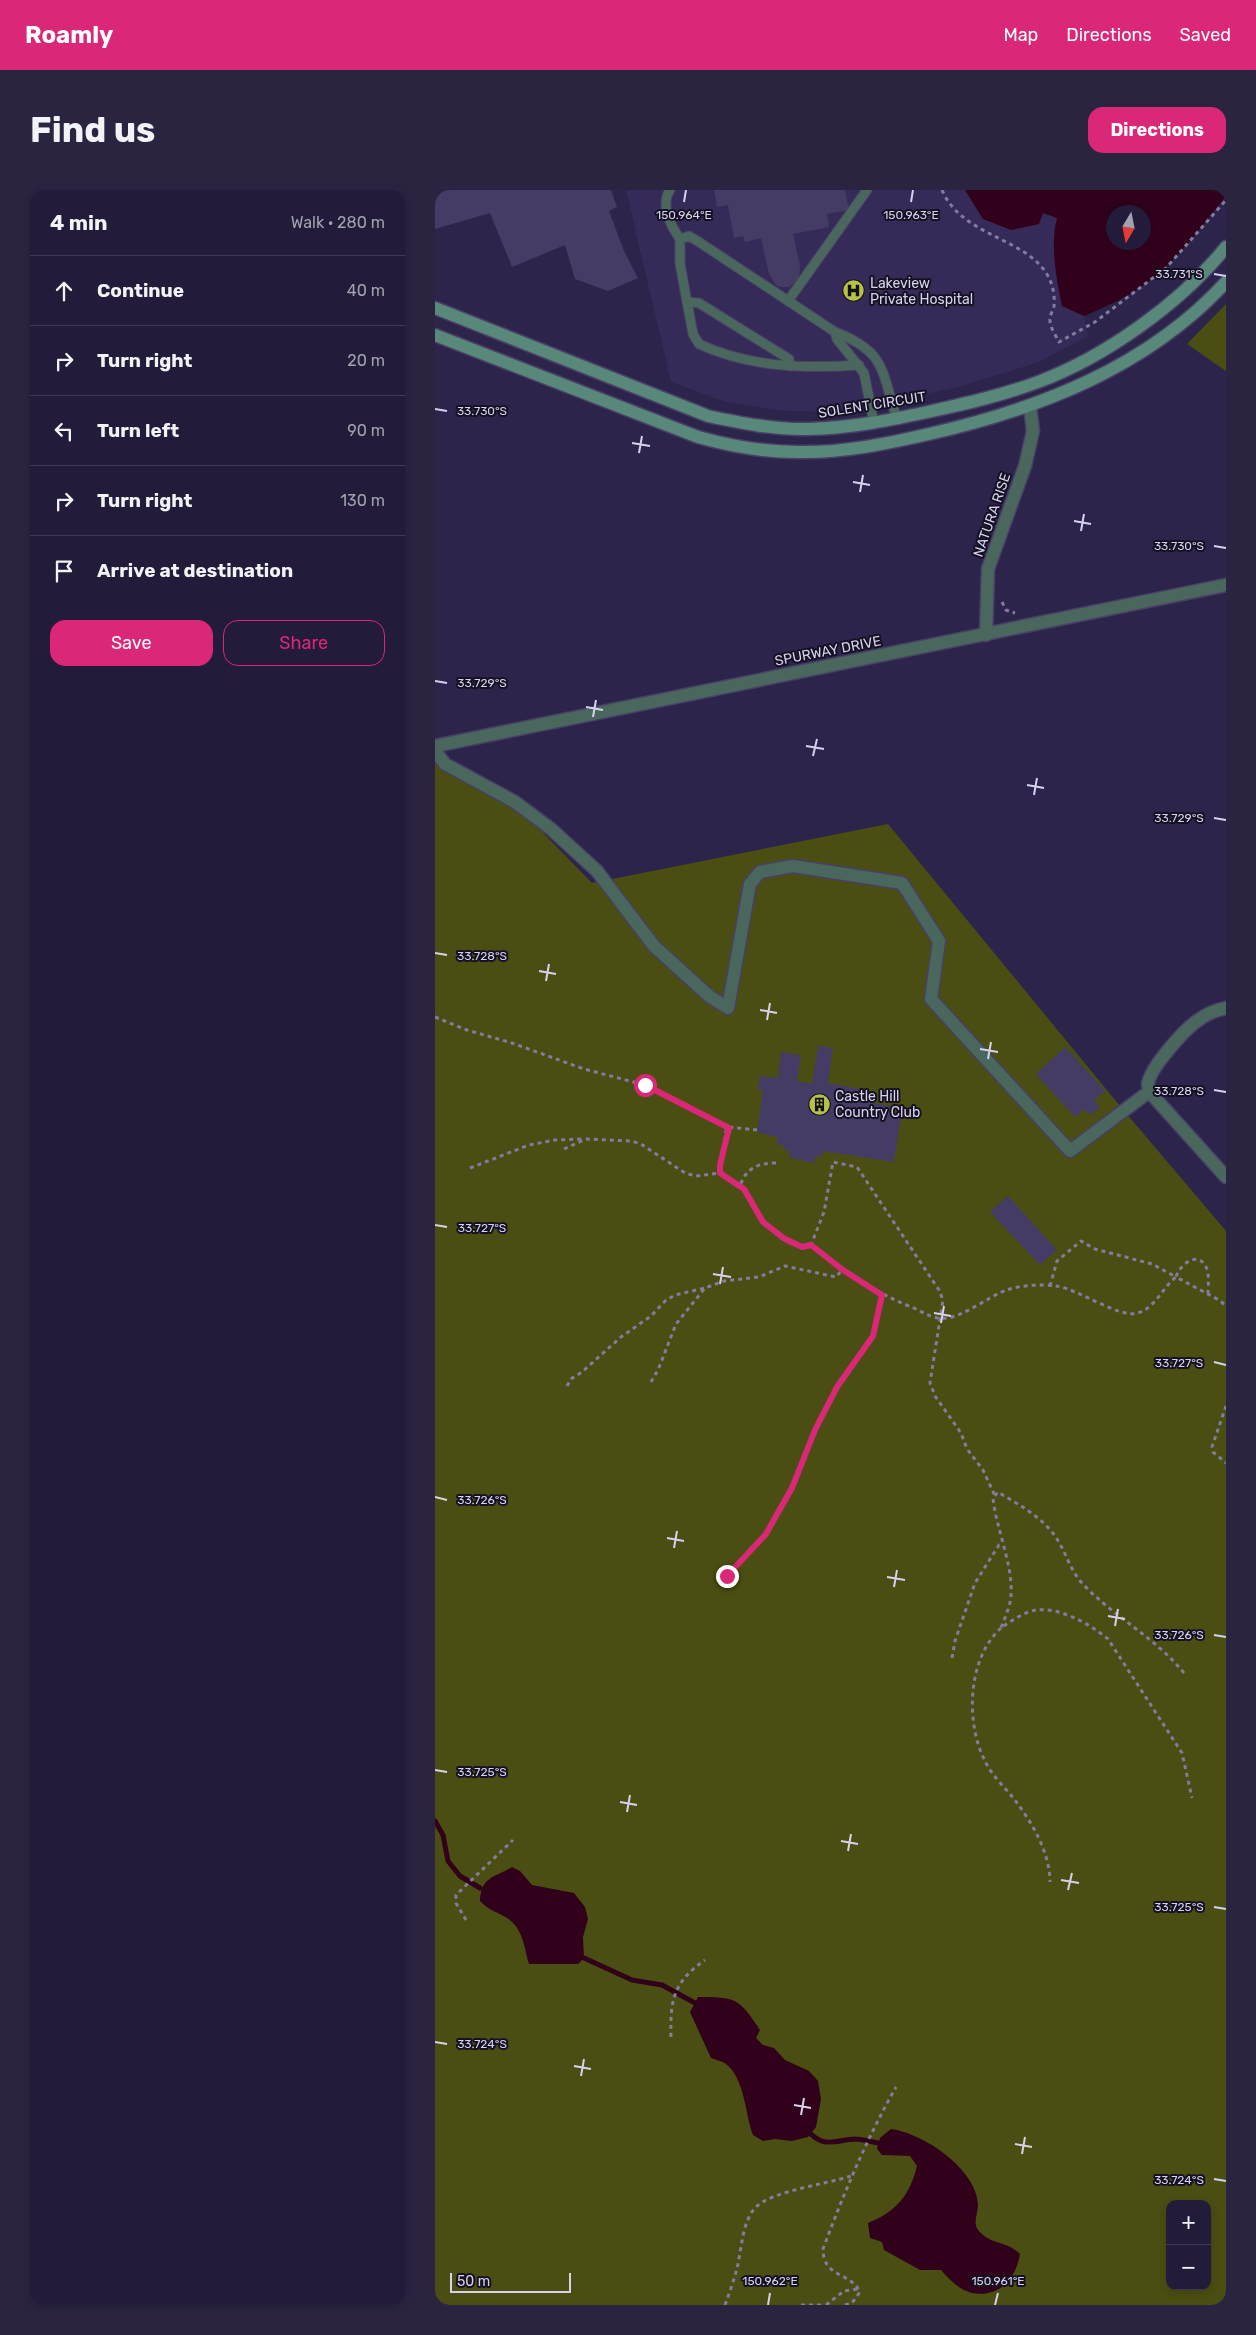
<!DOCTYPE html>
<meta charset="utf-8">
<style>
body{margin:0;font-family:Rubik,sans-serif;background:#2a2441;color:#f1f3f6}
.controls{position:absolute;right:15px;bottom:15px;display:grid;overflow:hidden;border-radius:10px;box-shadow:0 2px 8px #0003}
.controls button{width:45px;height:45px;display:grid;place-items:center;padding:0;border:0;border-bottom:1px solid #3f3953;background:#221b39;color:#f1f3f6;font:25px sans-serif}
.compass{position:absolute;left:671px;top:15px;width:45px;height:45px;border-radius:50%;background:#221b39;box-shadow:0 2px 8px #0003;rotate:190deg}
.scale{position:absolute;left:15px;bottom:12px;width:121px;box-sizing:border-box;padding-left:5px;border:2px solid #d6d2ec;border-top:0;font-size:14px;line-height:18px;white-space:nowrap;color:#d6d2ec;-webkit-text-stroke:4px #151123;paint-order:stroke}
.stop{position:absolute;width:15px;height:15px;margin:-11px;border:4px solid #db2777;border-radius:50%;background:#fff}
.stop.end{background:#db2777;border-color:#fff;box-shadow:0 1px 5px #0008}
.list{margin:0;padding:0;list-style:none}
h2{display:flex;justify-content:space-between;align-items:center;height:65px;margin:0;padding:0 20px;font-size:21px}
h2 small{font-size:16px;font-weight:400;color:#a2a1ae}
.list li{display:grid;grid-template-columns:32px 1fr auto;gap:15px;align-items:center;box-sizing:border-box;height:70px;padding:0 20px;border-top:1px solid #3f3953}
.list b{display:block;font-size:19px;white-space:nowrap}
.list em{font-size:16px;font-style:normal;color:#a2a1ae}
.actions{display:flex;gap:10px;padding:15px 20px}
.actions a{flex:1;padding:11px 0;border:1px solid #db2777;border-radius:15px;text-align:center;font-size:18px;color:#db2777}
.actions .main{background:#db2777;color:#fff}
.icon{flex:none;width:28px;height:28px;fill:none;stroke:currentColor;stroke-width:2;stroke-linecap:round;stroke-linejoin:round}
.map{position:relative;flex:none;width:791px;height:2115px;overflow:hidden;border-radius:15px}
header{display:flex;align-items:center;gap:30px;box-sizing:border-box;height:70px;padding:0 25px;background:#db2777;color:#fff}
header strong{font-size:24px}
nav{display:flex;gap:28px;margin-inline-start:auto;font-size:18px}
.intro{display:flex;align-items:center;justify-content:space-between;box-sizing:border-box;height:120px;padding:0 30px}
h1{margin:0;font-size:35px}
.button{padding:12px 22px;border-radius:15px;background:#db2777;color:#fff;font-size:18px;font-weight:700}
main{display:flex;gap:30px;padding:0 30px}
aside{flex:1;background:#221b39;border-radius:15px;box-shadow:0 2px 8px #0003}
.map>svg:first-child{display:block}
</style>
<header>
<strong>Roamly</strong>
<nav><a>Map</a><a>Directions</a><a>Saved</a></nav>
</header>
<div class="intro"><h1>Find us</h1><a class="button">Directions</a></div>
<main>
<aside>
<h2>4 min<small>Walk · 280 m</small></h2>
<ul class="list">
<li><svg class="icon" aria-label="ahead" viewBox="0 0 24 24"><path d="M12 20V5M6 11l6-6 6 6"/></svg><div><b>Continue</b></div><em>40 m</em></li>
<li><svg class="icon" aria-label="right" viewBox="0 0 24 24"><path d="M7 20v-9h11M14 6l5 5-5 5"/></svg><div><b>Turn right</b></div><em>20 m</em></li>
<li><svg class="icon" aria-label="left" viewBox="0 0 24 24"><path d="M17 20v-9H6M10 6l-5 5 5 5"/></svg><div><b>Turn left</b></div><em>90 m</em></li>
<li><svg class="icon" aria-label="right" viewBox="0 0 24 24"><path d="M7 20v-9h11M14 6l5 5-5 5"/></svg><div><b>Turn right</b></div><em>130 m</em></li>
<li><svg class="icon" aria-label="arrive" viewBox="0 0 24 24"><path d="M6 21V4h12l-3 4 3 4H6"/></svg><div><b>Arrive at destination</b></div></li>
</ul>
<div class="actions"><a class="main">Save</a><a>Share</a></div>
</aside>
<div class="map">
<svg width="791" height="2115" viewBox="0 0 791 2115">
<rect width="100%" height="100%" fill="#2d244c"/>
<polygon fill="#362a59" points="191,0 530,0 548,29 604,34 607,23 622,28 619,39 626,115 649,126 653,146 604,172 524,197 402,222 351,221 291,212 236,192"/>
<g fill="#4b4e12" fill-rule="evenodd">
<polygon points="791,114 791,181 752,154"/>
<path d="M0 573 82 616 157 693 453 634 685 916 791 1041V2115H0ZM735 2014H772V2096H735Z"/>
</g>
<g fill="#31001b" fill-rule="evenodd">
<path d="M530 0H791V6C769 34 747 64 719 87 699 104 673 116 649 126L627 116C621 87 615 56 622 28L608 23 604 34 576 40 548 29ZM708 22V52H678V22Z"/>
<path d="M77 1677 85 1681 97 1695 139 1703 150 1717 153 1729 148 1747 149 1768 143 1774H94C89 1757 88 1738 72 1728 62 1722 53 1720 45 1711 46 1687 58 1688 77 1677Z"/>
<path d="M263 1807C301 1807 304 1808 325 1840L321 1848 328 1855 339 1858 350 1870 374 1881 383 1891 386 1909 381 1937 373 1947 357 1951 340 1949 328 1951 318 1945C310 1924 310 1889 291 1874 287 1871 281 1870 276 1868L255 1822Z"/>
<path d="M456 1939C488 1943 542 1979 543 2015 543 2025 536 2035 546 2043 558 2055 572 2051 585 2064 581 2088 565 2108 537 2103 524 2100 514 2089 506 2080H485L449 2060 447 2052 435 2048 433 2033C461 2022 475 2005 482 1976L475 1966 447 1965 442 1959 445 1948Z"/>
</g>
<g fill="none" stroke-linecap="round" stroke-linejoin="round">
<g stroke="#31001b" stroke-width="5">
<polyline points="0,1631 8,1645 13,1671 25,1686 45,1698"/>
<polyline points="149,1768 197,1790 227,1795 260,1813"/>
<path d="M376 1944C390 1958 402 1950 420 1949 427 1949 436 1952 443 1953"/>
</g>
</g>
<g fill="#453c66">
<polygon points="0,0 176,0 182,17 174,21 189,61 203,88 173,101 140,89 130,55 77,77 55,23 0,39"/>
<polygon points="279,0 410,0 414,20 392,24 394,37 358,44 365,76 364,89 354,97 346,97 341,95 334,84 326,48 310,52 308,46 299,48 293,15 282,17"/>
<polygon points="383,856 398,858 393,893 430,900 427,911 455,916 454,925 466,926 459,972 388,961 387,967 381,966 379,973 354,968 355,961 349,960 349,956 342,954 343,947 322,942 328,900 323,900 325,886 343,888 346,862 366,865 362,891 377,894"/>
<polygon points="630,857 670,901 659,910 665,917 656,925 649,919 640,927 601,884"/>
<polygon points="573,1006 622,1060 605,1075 555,1022"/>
</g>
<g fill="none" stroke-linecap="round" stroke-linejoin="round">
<defs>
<g id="lane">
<path d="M235 0C225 15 236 36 245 49"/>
<polyline points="353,111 432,0"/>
<polyline points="252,112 264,113 354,169 355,176"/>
<polyline points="400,142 402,149 429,183 439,233"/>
<path d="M424 175C370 179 313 177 264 154L258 144 245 74V49L254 46 264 52 400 142C452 162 446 181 462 229"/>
</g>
<g id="street">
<polyline points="551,445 553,379 590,276 598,241 595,216"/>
<polyline points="0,556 791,395"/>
<polyline points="0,561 10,574 80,612 116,639 162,681 219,756 274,806 293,818 315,694 325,682 358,676 467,693 504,751 496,809 635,961 715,901"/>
<path d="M791 818C781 820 771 824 762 831 749 840 713 880 713 895L719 907 791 987"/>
</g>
<g id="secondary">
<path d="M0 118 273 226C306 233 340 240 374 239 416 238 456 230 497 221 533 213 568 205 603 192 670 167 746 113 791 57"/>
<path d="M0 145 263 247C295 256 329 262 363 262 407 263 450 254 494 244 604 219 713 177 791 92"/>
</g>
</defs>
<use href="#lane" stroke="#484066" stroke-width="11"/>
<use href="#street" stroke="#484066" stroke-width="15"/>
<use href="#secondary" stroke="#484066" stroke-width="15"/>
<g stroke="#827c9d" stroke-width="3" stroke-dasharray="4 4" stroke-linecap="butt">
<path d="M507 0C527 47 591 47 613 86 618 95 620 106 619 116 618 121 614 126 615 131 615 137 621 146 624 152L660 132 731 78 791 10"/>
<polyline points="567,412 571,420 580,423"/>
<polyline points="0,827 32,840 77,853 149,879 210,895 293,937"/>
<polyline points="129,959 151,949 197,951 206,954 250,983 261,986 285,983"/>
<path d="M341 973C323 973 311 978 305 996L309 999C322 1023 345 1062 376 1055L389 1022 398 972 422 977 504 1100 508 1110 495 1193 500 1206 526 1243 532 1259 548 1280 560 1306"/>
<polyline points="35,978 94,955 120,950 148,949"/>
<polyline points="305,996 285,983 291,941 293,937 322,940"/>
<path d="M376 1055C408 1081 440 1103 479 1118 487 1122 495 1127 503 1128 523 1132 553 1106 572 1100 586 1095 607 1094 621 1096 644 1099 685 1129 703 1123 720 1118 728 1097 741 1087L784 1110 791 1116"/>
<path d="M615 1096 622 1071 646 1051 660 1059 717 1074 741 1087C744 1076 761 1061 770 1075 775 1082 773 1095 773 1103"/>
<polyline points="216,1192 223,1180 241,1134 270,1098 289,1091 324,1087 350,1076 401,1087 407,1080"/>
<polyline points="132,1196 136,1189 147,1182 186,1147 216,1126 230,1111 240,1105 270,1098"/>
<polyline points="791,1216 777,1257 778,1262 791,1273"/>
<polyline points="292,1386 331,1344 341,1326 357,1298 380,1240 402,1197 438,1146 447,1105"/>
<path d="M566 1438C532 1469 530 1534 551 1573 558 1587 570 1597 579 1609 597 1632 615 1663 615 1692"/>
<polyline points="517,1468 520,1451 540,1393 564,1355 567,1355"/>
<path d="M749 1483C720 1447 677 1426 646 1392 635 1379 631 1363 622 1349 608 1327 584 1315 563 1302L558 1308C561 1338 578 1375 576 1404 576 1415 570 1427 566 1438 576 1431 589 1422 601 1420 625 1417 655 1434 673 1449L747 1563 757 1608"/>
<polyline points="31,1730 21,1713 21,1705 78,1650"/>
<path d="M236 1847C235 1811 238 1792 270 1770"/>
<path d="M290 2115C294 2104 298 2093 301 2082 307 2062 306 2032 321 2017 337 2001 392 1994 416 1986"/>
<polyline points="366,2115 386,2115"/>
<polyline points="391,2115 409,2101 423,2099"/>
<path d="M410 2115 417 2113 425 2102C416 2082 388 2088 388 2059 409 2003 431 1950 461 1897"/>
</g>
<use href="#lane" stroke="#4a675d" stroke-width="9"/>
<use href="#street" stroke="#4a675d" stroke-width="12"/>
<use href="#secondary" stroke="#588879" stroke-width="12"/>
</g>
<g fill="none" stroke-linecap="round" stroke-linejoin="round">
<polyline stroke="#db2777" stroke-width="6" points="210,895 294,938 285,975 285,983 309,999 328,1032 350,1049 367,1057 376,1055 408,1080 447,1105 438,1146 402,1197 380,1240 357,1298 341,1326 331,1344 292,1386"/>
</g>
<path fill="none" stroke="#d6d2ec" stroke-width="2" d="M249 12 251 0M476 12 478 0M779 84 791 86M0 219 12 221M197 253 215 256M204 263 207 246M418 292 435 295M425 302 428 285M639 331 656 334M646 341 649 324M779 356 791 358M0 491 12 493M151 517 168 520M158 527 161 510M371 556 389 559M378 566 382 549M592 595 609 598M599 605 602 588M779 628 791 630M0 763 12 765M104 781 121 784M111 791 114 774M325 820 342 823M332 830 335 813M545 859 563 862M553 869 556 852M779 900 791 902M0 1035 12 1037M278 1084 296 1087M285 1094 288 1077M499 1123 516 1126M506 1133 509 1116M779 1172 791 1175M0 1307 12 1310M232 1348 249 1351M239 1358 242 1341M452 1387 470 1390M459 1397 462 1380M673 1426 690 1429M680 1436 683 1419M779 1445 791 1447M0 1580 12 1582M185 1612 202 1615M192 1622 195 1605M406 1651 423 1654M413 1661 416 1644M626 1690 644 1693M633 1700 637 1683M779 1717 791 1719M0 1852 12 1854M139 1876 156 1879M146 1886 149 1869M359 1915 376 1918M366 1925 369 1908M580 1954 597 1957M587 1964 590 1947M779 1989 791 1991M333 2115 335 2103M560 2115 563 2103"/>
<defs>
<symbol id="hospital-disc" viewBox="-11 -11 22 22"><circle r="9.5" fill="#b9c046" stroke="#151123"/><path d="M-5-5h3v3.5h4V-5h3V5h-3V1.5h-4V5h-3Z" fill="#111"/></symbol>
<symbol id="building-disc" viewBox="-11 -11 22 22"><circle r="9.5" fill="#b9c046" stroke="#151123"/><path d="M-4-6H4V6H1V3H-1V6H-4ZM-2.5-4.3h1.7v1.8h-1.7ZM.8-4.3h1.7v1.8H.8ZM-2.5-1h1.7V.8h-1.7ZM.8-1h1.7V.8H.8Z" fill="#111"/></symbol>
</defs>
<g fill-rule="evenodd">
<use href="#hospital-disc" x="406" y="88" width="25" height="25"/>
<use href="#building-disc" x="372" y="902" width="25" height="25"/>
</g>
<g text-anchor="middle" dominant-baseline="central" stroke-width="4" stroke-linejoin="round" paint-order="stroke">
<g font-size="14" fill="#d6d2ec" stroke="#151123" text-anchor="start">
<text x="435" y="93">Lakeview<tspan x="435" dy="16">Private Hospital</tspan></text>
<text x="400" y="906">Castle Hill<tspan x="400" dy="16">Country Club</tspan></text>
</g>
<g font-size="14" fill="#d6d2ec" stroke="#151123">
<text transform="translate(437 215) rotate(-9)">SOLENT CIRCUIT</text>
<text transform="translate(557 325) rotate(-71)">NATURA RISE</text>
<text transform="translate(393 461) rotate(-11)">SPURWAY DRIVE</text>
</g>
</g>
<g font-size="12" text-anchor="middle" fill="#d6d2ec" stroke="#151123" stroke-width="4" stroke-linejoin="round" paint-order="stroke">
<text x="249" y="29">150.964°E</text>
<text x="476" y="29">150.963°E</text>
<text x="744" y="88">33.731°S</text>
<text x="47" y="225">33.730°S</text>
<text x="744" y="360">33.730°S</text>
<text x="47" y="497">33.729°S</text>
<text x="744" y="632">33.729°S</text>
<text x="47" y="770">33.728°S</text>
<text x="744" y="905">33.728°S</text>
<text x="47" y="1042">33.727°S</text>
<text x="744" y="1177">33.727°S</text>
<text x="47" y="1314">33.726°S</text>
<text x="744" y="1449">33.726°S</text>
<text x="47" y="1586">33.725°S</text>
<text x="744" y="1721">33.725°S</text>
<text x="47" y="1858">33.724°S</text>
<text x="744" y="1994">33.724°S</text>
<text x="335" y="2095">150.962°E</text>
<text x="563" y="2095">150.961°E</text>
</g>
</svg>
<div class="controls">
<button>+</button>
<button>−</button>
</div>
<svg class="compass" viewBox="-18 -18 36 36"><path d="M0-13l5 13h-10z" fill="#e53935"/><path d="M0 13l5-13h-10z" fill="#a2a1ae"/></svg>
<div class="scale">50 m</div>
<div class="stop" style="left:210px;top:895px"></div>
<div class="stop end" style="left:292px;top:1386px"></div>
</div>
</main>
